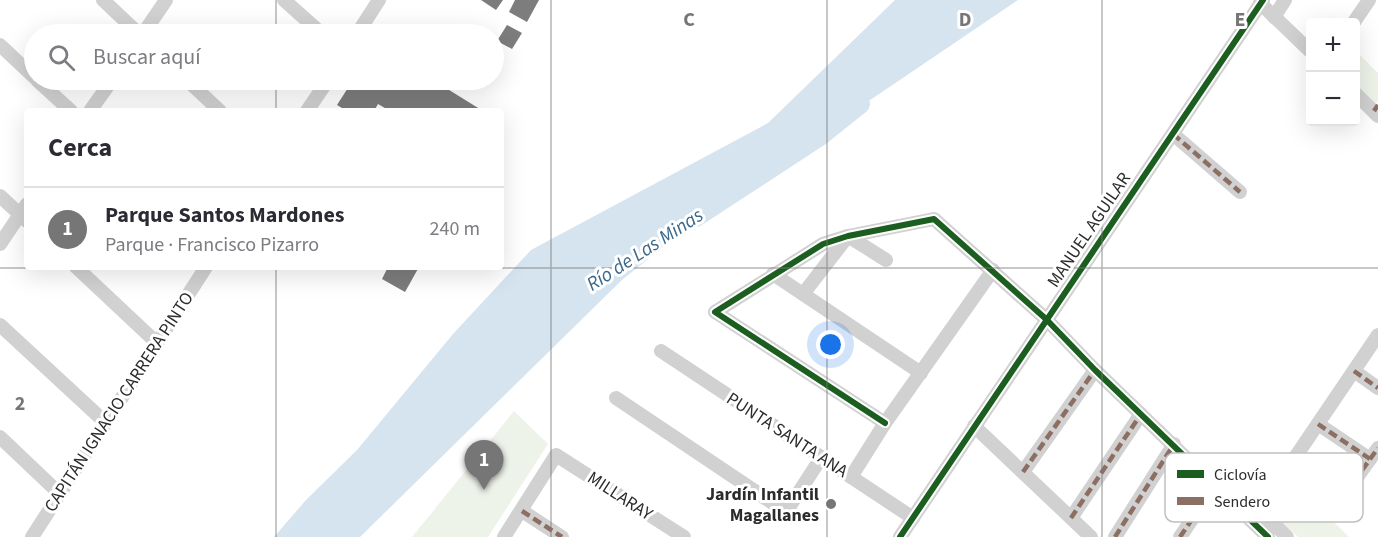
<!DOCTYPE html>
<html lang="es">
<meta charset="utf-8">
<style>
body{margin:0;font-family:"Source Sans 3",sans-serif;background:#f2f2f3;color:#2b2b33}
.controls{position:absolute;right:18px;top:18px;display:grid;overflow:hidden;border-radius:6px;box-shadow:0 6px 24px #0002}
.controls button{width:54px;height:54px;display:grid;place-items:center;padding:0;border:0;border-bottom:2px solid #e1e1e2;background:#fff;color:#2b2b33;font:30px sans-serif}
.you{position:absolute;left:831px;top:345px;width:21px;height:21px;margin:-15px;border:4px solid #fff;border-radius:50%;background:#1a73e8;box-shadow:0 0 0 9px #1a73e833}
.badge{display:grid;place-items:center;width:39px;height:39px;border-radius:50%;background:#767676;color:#fff;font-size:20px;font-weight:700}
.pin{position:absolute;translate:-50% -50px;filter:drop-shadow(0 2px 3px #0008)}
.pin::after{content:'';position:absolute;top:32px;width:21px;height:18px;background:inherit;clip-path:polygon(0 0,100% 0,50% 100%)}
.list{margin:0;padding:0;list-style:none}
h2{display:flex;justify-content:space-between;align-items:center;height:78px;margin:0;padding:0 24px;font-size:26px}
h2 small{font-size:20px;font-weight:400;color:#7c7c81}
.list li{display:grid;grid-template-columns:39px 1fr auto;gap:18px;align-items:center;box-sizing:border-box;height:84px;padding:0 24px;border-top:2px solid #e1e1e2}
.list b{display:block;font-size:22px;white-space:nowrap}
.list p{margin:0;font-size:20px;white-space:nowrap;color:#7c7c81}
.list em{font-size:20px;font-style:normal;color:#7c7c81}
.icon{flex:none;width:33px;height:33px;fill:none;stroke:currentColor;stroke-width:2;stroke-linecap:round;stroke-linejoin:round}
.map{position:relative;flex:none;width:1378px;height:537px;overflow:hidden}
.search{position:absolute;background:#fff;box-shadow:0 6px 24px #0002;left:24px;top:24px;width:480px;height:66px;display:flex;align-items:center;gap:15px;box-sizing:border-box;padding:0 21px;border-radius:33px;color:#7c7c81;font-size:22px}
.panel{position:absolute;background:#fff;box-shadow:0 6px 24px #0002;left:24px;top:108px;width:480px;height:162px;border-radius:6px}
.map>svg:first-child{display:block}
</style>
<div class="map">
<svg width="1378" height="537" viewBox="0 0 1378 537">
<rect width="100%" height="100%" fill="#fff"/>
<g fill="#eef3ea">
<polygon points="1356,51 1378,73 1378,100 1373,108 1356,91"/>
<polygon points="514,411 548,444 488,537 412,537"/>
<polygon points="1283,480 1331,512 1333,521 1349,537 1298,537 1265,507"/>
</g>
<polygon fill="#d6e4f0" points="895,0 1018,0 718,203 623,279 360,537 274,537 306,500 357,450 453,334 531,250 768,123"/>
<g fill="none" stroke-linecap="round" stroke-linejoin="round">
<polyline stroke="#d6e4f0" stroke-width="20" points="696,217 820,136 860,104"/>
</g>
<g fill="#7d7d7d">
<polygon points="481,0 503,0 496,10"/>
<polygon points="515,0 539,0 527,22 509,12"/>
<polygon points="507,25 522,33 512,49 497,41"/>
<polygon points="353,80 433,80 483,111 390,111 378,104 374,111 347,111 337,105"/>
<polygon points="388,267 419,267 405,292 382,279"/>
</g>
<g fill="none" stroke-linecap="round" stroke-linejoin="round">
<g stroke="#d1d1d1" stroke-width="14">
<polyline points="103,0 139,34"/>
<polyline points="284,0 322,34"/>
<polyline points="1260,3 1310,51"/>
<polyline points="1274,17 1285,0"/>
<polyline points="1354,22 1369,0"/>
<polyline points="143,34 166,0"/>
<polyline points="357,34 379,0"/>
<polyline points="0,45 34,77"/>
<polyline points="37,80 71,111"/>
<polyline points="187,80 220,111"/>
<polyline points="1356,94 1378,116"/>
<polyline points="90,111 112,80"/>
<polyline points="307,111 328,80"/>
<polyline points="1173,134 1240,192"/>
<polyline points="0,196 27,221"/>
<polyline points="0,244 27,204"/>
<polyline points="76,267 157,343"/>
<polyline points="773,274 921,373"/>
<polyline points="803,294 848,236 886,260"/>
<polyline points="0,325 106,423"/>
<polyline points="661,351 913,518"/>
<polyline points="1354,371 1378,388"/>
<polyline points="616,398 786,512 821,458"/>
<polyline points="885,423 715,312 823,244 848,236 934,219 1046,319 1095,370 1268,537"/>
<polyline points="1318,424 1370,459"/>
<polyline points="974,426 1091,537"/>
<polyline points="0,437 60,494"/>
<polyline points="1023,472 1095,370"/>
<polyline points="1283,476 1329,507 1335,508 1378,448"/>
<polyline points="851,477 885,423 993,270"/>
<polyline points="1235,485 1287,537"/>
<polyline points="522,511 562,537"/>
<polyline points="1071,518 1141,414"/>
<polyline points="1252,521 1378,335"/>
<polyline points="32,537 206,267"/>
<polyline points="504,537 556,455 684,537"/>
<polyline points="900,537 1263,0"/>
<polyline points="1115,537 1174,444"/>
<polyline points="1180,537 1216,484"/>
</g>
<g stroke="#8d6e63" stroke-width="4.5" stroke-dasharray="9 4.5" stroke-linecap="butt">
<polyline points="1374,111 1378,105"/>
<polyline points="1173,134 1240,192"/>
<polyline points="1354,371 1378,388"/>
<polyline points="1318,424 1370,459"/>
<polyline points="1023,472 1095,370"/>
<polyline points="1283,476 1329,507 1335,508 1378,448"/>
<polyline points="522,511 562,537"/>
<polyline points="1071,518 1141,414"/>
<polyline points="1115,537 1174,444"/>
<polyline points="1180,537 1216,484"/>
</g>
<defs>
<g id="cycleway">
<polyline points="885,423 715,312 823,244 848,236 934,219 1046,319 1095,370 1268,537"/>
<polyline points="900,537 1263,0"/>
</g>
</defs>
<use href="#cycleway" stroke="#fff" stroke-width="10"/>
<use href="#cycleway" stroke="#1b5e20" stroke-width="6"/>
</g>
<path fill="none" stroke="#767676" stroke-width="1.5" stroke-opacity="0.55" d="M276 0V34M551 0V537M827 0V537M1102 0V537M276 80V111M276 267V537M0 268H1378"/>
<circle fill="#767676" stroke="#fff" stroke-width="2" cx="831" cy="504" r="6"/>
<g text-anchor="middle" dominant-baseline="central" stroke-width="6" stroke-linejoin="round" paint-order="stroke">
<g font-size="18" fill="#2c2c2c" stroke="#fff">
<text transform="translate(1089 230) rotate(-56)">MANUEL AGUILAR</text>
<text transform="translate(119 402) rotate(-57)">CAPITÁN IGNACIO CARRERA PINTO</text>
<text transform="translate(787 435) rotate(33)">PUNTA SANTA ANA</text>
<text transform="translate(620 496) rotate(33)">MILLARAY</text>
</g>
<g font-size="18" font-weight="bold" fill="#2c2c2c" stroke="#fff" text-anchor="end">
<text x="819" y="494">Jardín Infantil<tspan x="819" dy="21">Magallanes</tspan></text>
</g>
<g font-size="20" font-style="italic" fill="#3c688b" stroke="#fff">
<text transform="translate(645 250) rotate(-33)">Río de Las Minas</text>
</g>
</g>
<rect x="1165" y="453" width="198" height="69" rx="9" fill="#fff" stroke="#c0c0c0" stroke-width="1.5"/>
<rect x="1177" y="470" width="27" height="8" fill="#1b5e20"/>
<rect x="1177" y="497" width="27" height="8" fill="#8d6e63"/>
<g font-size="16" fill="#2c2c2c">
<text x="1214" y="480">Ciclovía</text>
<text x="1214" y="507">Sendero</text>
</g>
<g font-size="20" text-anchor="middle" font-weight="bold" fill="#767676" stroke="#fff" stroke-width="6" stroke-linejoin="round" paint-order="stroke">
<text x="689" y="26">C</text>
<text x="965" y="26">D</text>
<text x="1240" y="26">E</text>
<text x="20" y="410">2</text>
</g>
</svg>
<div class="controls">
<button>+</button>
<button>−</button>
</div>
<div class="you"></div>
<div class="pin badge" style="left:484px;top:490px">1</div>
<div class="search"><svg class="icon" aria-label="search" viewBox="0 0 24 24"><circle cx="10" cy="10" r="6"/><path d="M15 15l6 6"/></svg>Buscar aquí</div>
<section class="panel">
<h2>Cerca<small></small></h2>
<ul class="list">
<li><span class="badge">1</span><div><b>Parque Santos Mardones</b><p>Parque · Francisco Pizarro</p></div><em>240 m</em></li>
</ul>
</section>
</div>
